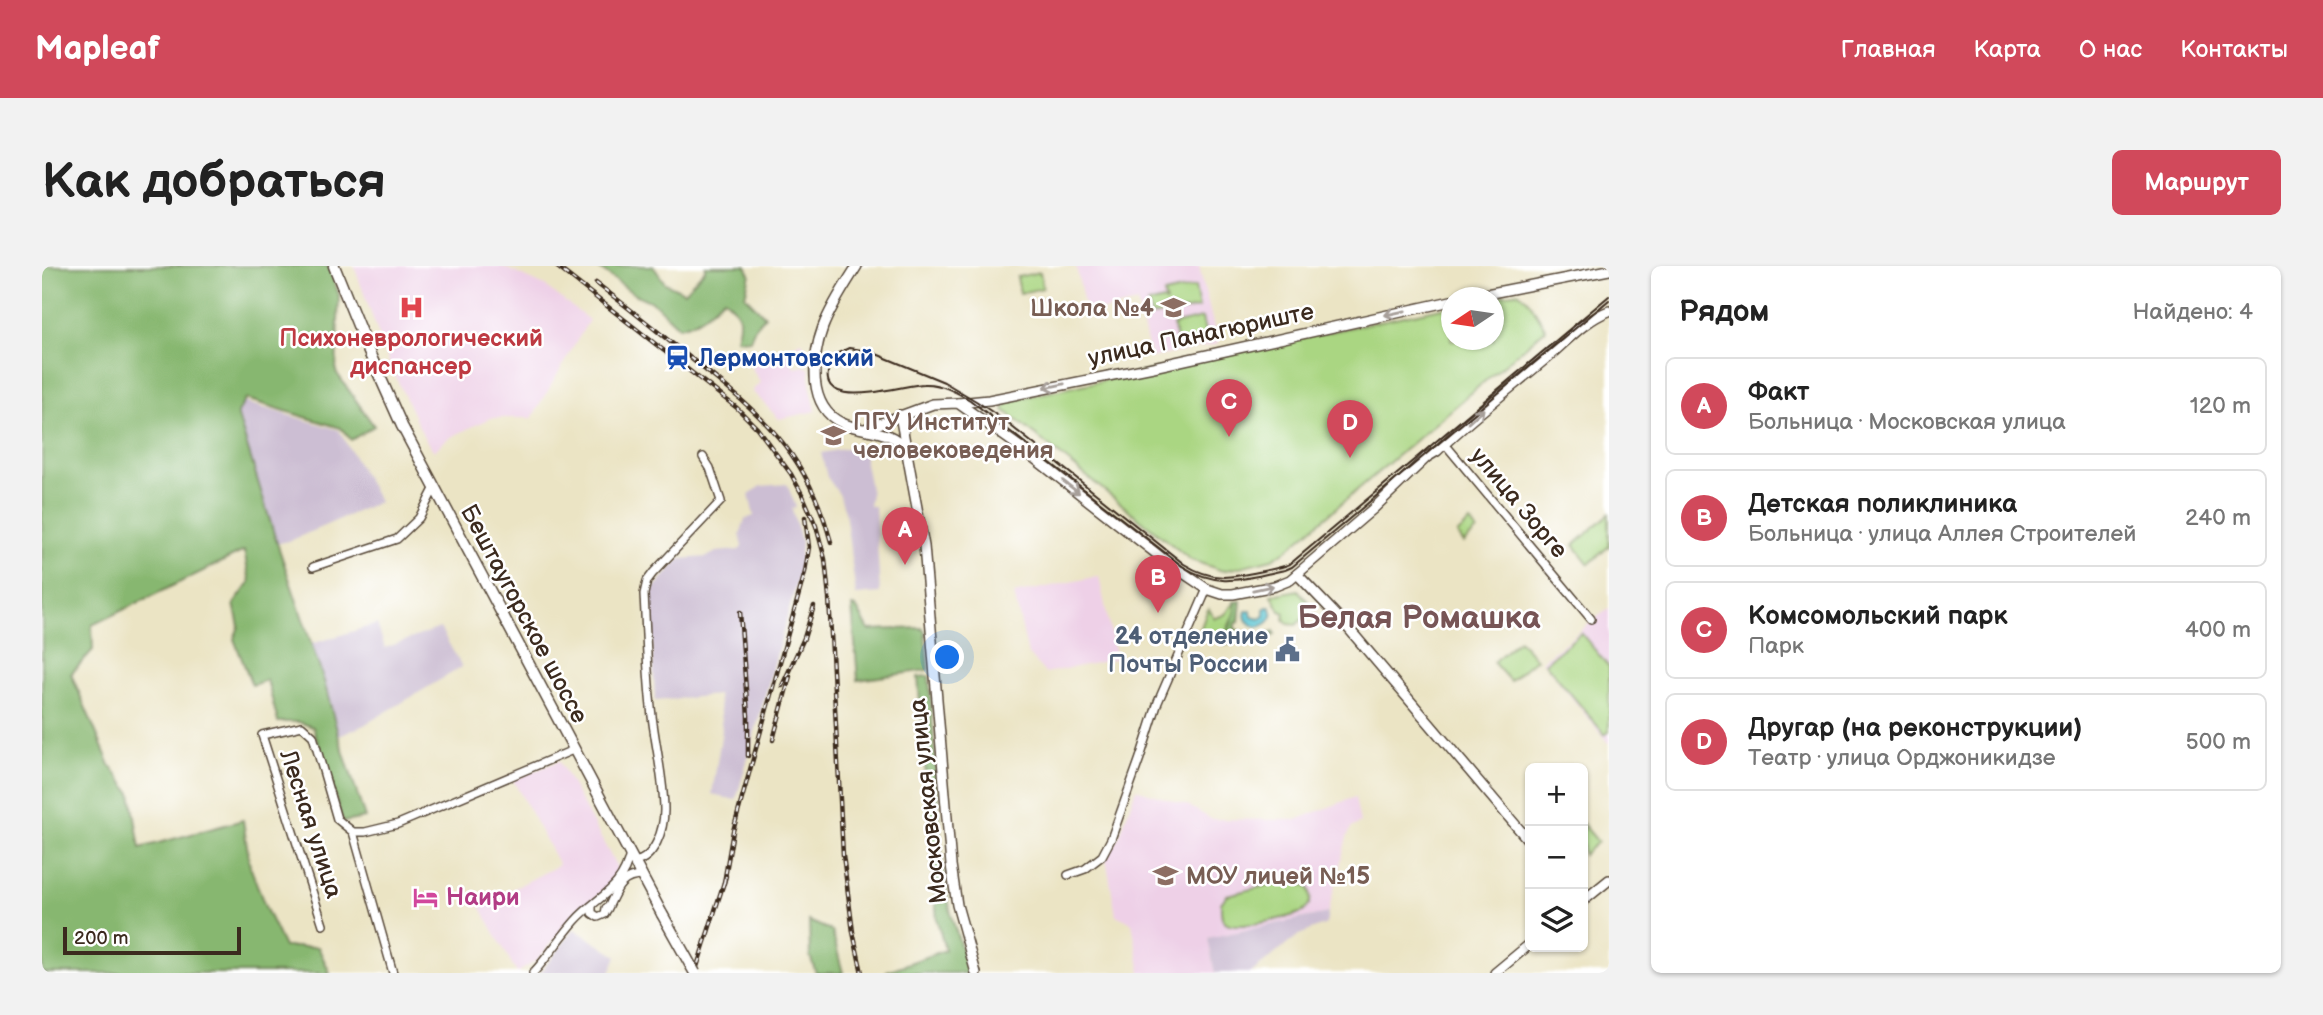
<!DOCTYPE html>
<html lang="ru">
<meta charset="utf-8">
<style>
body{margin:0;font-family:"Balsamiq Sans",sans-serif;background:#f2f2f2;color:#222}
.controls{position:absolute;right:21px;bottom:21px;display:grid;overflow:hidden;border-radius:10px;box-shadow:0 2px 5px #0004}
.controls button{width:63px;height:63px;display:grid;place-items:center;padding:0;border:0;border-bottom:2px solid #e0e0e0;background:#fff;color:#222;font:35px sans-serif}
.compass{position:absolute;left:1399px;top:21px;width:63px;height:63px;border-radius:50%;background:#fff;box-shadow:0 2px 5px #0004;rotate:257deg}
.scale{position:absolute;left:21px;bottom:18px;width:178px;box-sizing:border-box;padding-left:7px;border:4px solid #3b2a1e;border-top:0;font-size:19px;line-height:24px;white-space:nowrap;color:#3b2a1e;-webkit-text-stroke:5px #fff;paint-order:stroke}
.you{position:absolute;left:906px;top:392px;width:24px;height:24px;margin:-18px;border:5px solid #fff;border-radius:50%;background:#1a73e8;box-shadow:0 0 0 10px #1a73e833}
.badge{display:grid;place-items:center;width:46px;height:46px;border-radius:50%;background:#d1495b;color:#fff;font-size:23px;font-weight:700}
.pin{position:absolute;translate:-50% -58px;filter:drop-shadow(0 2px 4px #0008)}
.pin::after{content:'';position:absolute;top:37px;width:24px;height:21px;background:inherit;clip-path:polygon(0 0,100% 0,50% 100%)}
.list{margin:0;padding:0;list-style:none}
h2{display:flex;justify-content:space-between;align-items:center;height:91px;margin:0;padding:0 28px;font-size:30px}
h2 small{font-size:23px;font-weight:400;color:#767676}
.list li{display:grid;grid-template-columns:46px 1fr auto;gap:21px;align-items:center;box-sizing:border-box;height:98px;margin:0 14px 14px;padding:0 14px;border:2px solid #e0e0e0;border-radius:10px}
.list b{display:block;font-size:26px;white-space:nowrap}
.list p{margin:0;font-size:23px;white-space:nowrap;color:#767676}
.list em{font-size:23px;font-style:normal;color:#767676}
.icon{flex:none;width:38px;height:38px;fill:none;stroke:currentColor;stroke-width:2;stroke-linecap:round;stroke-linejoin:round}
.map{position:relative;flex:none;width:1567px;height:707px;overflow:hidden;border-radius:10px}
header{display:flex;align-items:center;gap:42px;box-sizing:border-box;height:98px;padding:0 35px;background:#d1495b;color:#fff}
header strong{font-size:33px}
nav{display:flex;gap:38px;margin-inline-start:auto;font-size:24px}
.intro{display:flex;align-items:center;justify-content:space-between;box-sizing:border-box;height:168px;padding:0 42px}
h1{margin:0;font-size:49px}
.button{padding:18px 32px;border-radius:10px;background:#d1495b;color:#fff;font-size:24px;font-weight:700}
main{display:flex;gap:42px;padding:0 42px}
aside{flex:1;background:#fff;border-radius:10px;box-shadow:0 2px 5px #0004}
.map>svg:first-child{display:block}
</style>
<header>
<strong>Mapleaf</strong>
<nav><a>Главная</a><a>Карта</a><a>О нас</a><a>Контакты</a></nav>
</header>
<div class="intro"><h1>Как добраться</h1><a class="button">Маршрут</a></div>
<main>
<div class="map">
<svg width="1567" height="707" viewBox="0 0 1567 707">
<rect width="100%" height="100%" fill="#fff"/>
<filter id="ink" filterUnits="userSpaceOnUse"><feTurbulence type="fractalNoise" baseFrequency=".0143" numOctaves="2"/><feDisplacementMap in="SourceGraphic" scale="14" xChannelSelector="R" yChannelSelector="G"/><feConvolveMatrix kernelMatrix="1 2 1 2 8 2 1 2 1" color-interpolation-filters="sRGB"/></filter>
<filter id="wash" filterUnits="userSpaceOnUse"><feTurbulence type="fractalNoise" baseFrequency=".00686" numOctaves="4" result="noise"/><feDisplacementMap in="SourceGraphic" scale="28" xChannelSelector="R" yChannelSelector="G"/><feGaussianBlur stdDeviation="1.57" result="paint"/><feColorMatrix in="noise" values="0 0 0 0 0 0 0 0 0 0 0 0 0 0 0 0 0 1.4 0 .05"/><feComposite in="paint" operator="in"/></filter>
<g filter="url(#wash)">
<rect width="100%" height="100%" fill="#ebe4c4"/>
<g fill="#eed0e7">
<polygon points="312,0 459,0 503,20 547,54 490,152 448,152 405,173 392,185 383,173 347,97"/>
<polygon points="1034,0 1157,0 1176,78 1109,92 1095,37 1044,48"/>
<polygon points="760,75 763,83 749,89 752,102 762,100 768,103 768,118 774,145 737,153 710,125 718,116 708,99"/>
<polygon points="1057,310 1074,393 1003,407 986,388 972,328"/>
<polygon points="1567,342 1567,478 1500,395"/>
<polygon points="517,495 577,605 569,621 535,646 495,694 475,707 438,640 517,599 471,514"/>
<polygon points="1094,523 1147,540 1169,553 1254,554 1313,531 1318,557 1309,562 1305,571 1286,647 1166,672 1173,707 1099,707 1090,657 1074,649 1064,592 1076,574"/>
</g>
<g fill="#ccbed3">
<polygon points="198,135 297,164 337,236 250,274 230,279 189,138"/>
<polygon points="823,179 823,197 829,227 827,240 833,240 838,327 814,329 803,245 797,228 785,211 779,187"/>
<polygon points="745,218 754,241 750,243 759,275 757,308 694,534 683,532 670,528 680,464 676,429 613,435 608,326 638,293 665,291 674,286 697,284 700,281 698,269 703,253 712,250 707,229 719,220"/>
<polygon points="335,358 343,382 398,362 420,401 322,459 295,471 266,379"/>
<polygon points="1286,647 1284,658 1257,669 1209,707 1173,707 1166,672"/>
<polygon points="532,663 575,690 568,707 498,707"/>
</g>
<g fill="#aad682" stroke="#728050" stroke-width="2">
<polygon points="998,6 1001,22 978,27 975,11"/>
<polygon points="1153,21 1157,42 1109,50 1106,38 1122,34 1124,37 1122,28"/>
<polygon points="1476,26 1486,34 1504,63 1246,283 1230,293 1181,305 1149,294 962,144 965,135 1409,40 1409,74 1451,74 1451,32 1449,31"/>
<polygon points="1160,52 1165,74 1136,80 1131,59"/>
<polygon points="1567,248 1567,280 1547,298 1532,279"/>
<polygon points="1428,256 1435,265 1422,277 1415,268"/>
<polygon points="1256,324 1272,343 1254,359 1246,358 1242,353 1243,347 1238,345 1230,329"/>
<path d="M1192 336 1193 345 1183 370 1172 373 1156 370 1165 345 1167 343 1172 352C1187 349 1184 346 1192 336Z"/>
<polygon points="1539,367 1567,401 1567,466 1563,469 1503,397"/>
<polygon points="1477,374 1494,393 1468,415 1451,396"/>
<polygon points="1541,558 1556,576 1541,589"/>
<path d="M1244 615H1254L1267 622C1270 633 1269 638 1261 646 1248 651 1197 664 1185 657 1178 653 1179 645 1179 637L1185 629Z"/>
</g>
<g fill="#87b770" stroke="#617047" stroke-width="2">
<polygon points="0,0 286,0 297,29 294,106 332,160 309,174 299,162 204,133 195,147 233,271 282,415 297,472 323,552 301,556 271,461 257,456 236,456 225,414 210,419 192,373 197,360 192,338 208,316 202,285 50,359 51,384 29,408 68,499 89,527 98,582 201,554 208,600 224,643 242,681 276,681 288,707 0,707"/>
<path d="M554 0H611L623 17 642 26 663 4V0H704L708 8 703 30 723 50 712 63 708 74 694 73C700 50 699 48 682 32 668 45 657 57 637 61L612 37 592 28Z"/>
<polygon points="1199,335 1197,356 1193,358 1193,363 1212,372 1232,365 1233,369 1209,376 1181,378 1193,345 1192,336"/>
<polygon points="810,340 814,341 827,364 880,362 883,366 886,404 816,414"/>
<polygon points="887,410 901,602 909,649 927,707 846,707 845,705 903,684 895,654 876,411"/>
<polygon points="767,655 790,665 801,707 774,707 768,690"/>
</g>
<path fill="#59c5d3" stroke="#4a7878" stroke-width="2" d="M1225 341H1228C1235 351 1225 359 1216 361 1208 359 1201 354 1204 345H1209L1210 351 1218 353 1223 350 1222 343Z"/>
</g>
<g filter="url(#ink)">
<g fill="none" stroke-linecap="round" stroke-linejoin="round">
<defs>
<g id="minor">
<polyline points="1403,178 1549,353"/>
<polyline points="271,301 355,273 377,252 392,223"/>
<polyline points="311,566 351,707"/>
<path d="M592 596C613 593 622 563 622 544 622 512 612 474 609 441 605 404 604 365 602 328L605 315 611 307 679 235 668 202 661 191"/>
<polyline points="1026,609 1043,603 1060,590 1069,573 1098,492 1116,436 1165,323"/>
<polyline points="550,640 550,647 556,651 563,648 564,642"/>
<path d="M565 644C574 626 577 610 600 610"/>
<polyline points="281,659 220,469 260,460 271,470 295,553 311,566 323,566 356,558 531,484"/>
<path d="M491 707C506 691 518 672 533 655 555 630 580 625 588 588"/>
</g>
<g id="tertiary">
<path d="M815 0C803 19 789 40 781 61 770 91 765 141 800 157 819 166 852 163 863 183"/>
<polyline points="1424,32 1567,4"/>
<polyline points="916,137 947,134 1111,101 1409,35"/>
<polyline points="858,149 882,280 909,599 915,639 934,707"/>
<path d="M823 163 891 138 916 137 978 181 1125 296 1165 323 1180 328H1191L1233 320 1248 314 1332 242 1385 191 1395 185C1430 151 1469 122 1507 90 1526 74 1543 54 1567 45"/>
<polyline points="1255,308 1302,357 1488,576"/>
<polyline points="1541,635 1567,614"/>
<polyline points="1453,707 1488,678"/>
</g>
<polyline id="secondary" points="292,0 326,84 360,160 620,648"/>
</defs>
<use href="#minor" stroke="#554637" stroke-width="10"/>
<use href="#tertiary" stroke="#554637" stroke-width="12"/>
<use href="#secondary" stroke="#554637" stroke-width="13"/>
<use href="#minor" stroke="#fff" stroke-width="7"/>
<use href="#tertiary" stroke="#fff" stroke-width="9"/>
<use href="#secondary" stroke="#fff" stroke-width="10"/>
<path stroke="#3b2a1e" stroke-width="2" d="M1567 30 1248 298C1239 302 1230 303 1221 305 1188 312 1172 316 1142 298L959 152 934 135 902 116 827 85 807 82 792 89C760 152 857 119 882 118 898 117 914 126 928 134L1140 300C1179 324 1202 312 1243 304L1250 301 1567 34"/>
<defs>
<g id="rail">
<polyline points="514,0 695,142 715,162 749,208 761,230 774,260 783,293 787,331 801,589 811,666 820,707"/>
<path d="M554 17C586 41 616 66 646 90 717 147 764 183 789 276"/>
<polyline points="698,346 706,450 706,490"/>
<polyline points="740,420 762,372 772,340"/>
<polyline points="731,474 748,410"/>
<polyline points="682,617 691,565 763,306 767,281 763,251"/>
<polyline points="653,707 684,610"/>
</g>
</defs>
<use href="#rail" stroke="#3b2a1e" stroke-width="4.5"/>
<use href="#rail" stroke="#fff" stroke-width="2" stroke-dasharray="5" stroke-linecap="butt"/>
<defs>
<polyline id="secondary-bridge" points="620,648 653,707"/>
</defs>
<use href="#secondary-bridge" stroke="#554637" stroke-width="13" stroke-linecap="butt"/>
<use href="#secondary-bridge" stroke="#fff" stroke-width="10"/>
</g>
<defs><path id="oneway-shaft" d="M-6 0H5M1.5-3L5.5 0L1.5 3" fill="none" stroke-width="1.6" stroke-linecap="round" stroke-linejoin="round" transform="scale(1.75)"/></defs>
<g stroke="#a79f9a">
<use href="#oneway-shaft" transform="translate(1353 47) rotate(168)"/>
<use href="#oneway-shaft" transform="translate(1012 120) rotate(168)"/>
<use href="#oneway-shaft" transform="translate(1434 150) rotate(-42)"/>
<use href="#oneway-shaft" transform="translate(1029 221) rotate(37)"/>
<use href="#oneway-shaft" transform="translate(1221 322) rotate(-12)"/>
</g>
</g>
<defs>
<symbol id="hospital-bare" viewBox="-9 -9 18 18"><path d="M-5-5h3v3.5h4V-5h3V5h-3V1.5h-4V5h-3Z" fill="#e0444e" stroke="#fff" stroke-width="2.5" paint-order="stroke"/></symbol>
<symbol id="school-bare" viewBox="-9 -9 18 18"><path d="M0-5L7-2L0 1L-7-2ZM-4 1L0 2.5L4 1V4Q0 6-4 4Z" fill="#8d6e63" stroke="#fff" stroke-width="2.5" paint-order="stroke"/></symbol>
<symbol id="station-bare" viewBox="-9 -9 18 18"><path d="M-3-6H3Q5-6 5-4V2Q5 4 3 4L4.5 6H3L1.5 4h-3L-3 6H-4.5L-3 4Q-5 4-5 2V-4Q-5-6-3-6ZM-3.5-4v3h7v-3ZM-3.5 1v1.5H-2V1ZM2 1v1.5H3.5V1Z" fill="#1a4fb4" stroke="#fff" stroke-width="2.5" paint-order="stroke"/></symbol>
<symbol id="university-bare" viewBox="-9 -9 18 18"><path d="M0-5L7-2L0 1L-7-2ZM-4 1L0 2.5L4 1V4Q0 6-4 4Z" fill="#8d6e63" stroke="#fff" stroke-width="2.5" paint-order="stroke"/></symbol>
<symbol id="civic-bare" viewBox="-9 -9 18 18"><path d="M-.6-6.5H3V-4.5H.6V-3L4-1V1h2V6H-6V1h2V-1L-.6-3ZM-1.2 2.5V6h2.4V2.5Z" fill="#5c6f8a" stroke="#fff" stroke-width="2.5" paint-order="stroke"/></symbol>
<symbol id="hotel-bare" viewBox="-9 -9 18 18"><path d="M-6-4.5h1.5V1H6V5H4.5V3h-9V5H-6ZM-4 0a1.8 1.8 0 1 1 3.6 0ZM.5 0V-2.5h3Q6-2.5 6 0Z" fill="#d1479c" stroke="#fff" stroke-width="2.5" paint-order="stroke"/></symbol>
</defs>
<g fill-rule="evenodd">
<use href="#hospital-bare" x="352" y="24" width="35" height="35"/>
<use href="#school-bare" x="1114" y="24" width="35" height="35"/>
<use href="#station-bare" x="618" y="74" width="35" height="35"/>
<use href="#university-bare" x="774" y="152" width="35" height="35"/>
<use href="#civic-bare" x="1228" y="366" width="35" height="35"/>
<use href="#school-bare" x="1106" y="592" width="35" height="35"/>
<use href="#hotel-bare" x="366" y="614" width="35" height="35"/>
</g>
<g text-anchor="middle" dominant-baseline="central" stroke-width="5" stroke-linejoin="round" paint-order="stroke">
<g font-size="24" font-weight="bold" fill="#785e54" stroke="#fff" text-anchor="start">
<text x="1112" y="42" text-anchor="end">Школа №4</text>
<text x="811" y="156">ПГУ Институт<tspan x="811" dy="28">человековедения</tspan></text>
<text x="1144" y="610">МОУ лицей №15</text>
</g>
<g font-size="24" fill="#3b2a1e" stroke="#fff">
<text transform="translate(1159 69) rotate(-12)">улица Панагюриште</text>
<text transform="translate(1477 237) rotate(50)">улица Зорге</text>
<text transform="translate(482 348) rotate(62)">Бештаугорское шоссе</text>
<text transform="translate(886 535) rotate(-96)">Московская улица</text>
<text transform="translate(269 558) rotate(72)">Лесная улица</text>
</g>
<g font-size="24" font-weight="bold" fill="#be3a42" stroke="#fff">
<text x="369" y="72">Психоневрологический<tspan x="369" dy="28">диспансер</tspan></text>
</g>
<g font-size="24" font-weight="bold" fill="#164399" stroke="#fff" text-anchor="start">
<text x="656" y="92">Лермонтовский</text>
</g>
<g font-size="24" font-weight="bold" fill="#4e5e75" stroke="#fff" text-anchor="end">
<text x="1226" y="370">24 отделение<tspan x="1226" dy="28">Почты России</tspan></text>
</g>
<g font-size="24" font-weight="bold" fill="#b23c85" stroke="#fff" text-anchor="start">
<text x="404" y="631">Наири</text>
</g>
<g font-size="32" font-weight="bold" fill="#775556" stroke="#fff">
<text x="1377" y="352">Белая Ромашка</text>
</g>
</g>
</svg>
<div class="controls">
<button>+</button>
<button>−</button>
<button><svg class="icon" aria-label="layers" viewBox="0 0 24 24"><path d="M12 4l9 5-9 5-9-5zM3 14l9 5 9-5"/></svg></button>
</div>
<svg class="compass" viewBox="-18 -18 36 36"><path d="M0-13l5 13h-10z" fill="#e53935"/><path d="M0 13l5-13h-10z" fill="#767676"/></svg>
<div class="scale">200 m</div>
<div class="you"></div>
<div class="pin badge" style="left:863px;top:299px">A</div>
<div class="pin badge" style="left:1116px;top:347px">B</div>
<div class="pin badge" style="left:1187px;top:171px">C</div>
<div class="pin badge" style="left:1308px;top:192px">D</div>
</div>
<aside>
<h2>Рядом<small>Найдено: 4</small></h2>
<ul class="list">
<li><span class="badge">A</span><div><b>Факт</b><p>Больница · Московская улица</p></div><em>120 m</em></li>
<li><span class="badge">B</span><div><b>Детская поликлиника</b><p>Больница · улица Аллея Строителей</p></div><em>240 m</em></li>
<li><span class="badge">C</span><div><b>Комсомольский парк</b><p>Парк</p></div><em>400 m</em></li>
<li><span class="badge">D</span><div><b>Другар (на реконструкции)</b><p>Театр · улица Орджоникидзе</p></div><em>500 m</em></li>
</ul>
</aside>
</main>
